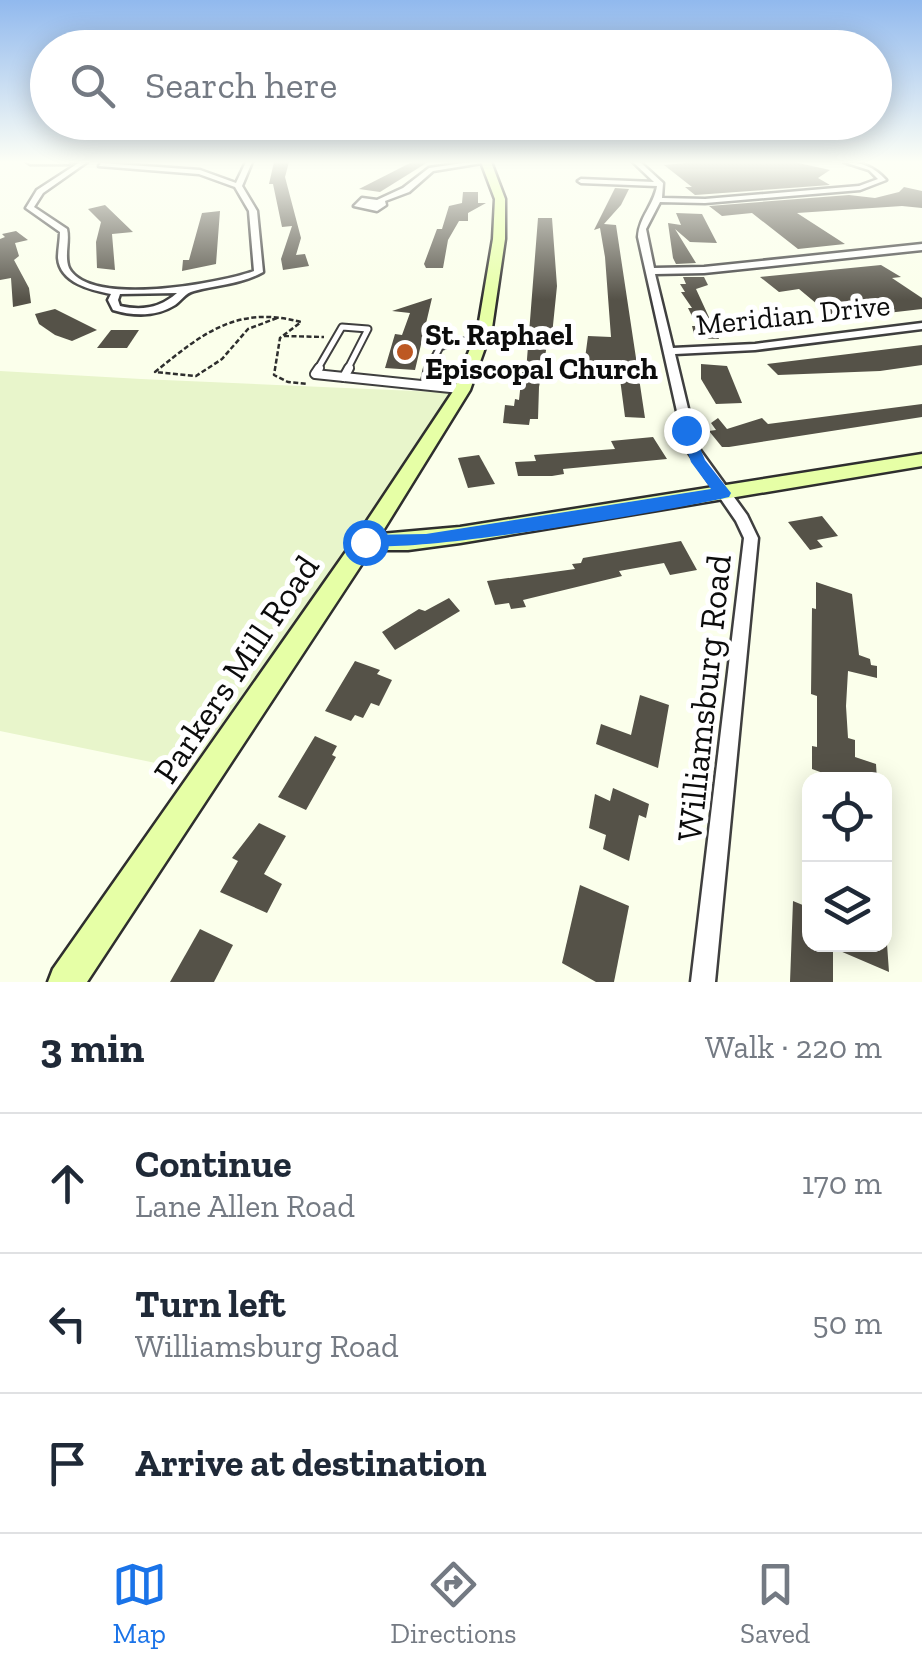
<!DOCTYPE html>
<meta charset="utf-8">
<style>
body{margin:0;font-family:"Zilla Slab",serif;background:#f6f6f7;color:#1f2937}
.controls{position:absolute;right:30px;bottom:30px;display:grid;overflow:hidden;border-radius:20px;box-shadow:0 5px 25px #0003}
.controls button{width:90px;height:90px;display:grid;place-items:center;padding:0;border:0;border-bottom:2px solid #e0e1e3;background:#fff;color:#1f2937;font:50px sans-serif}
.stop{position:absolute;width:30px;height:30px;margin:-22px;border:8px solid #1a73e8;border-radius:50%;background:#fff}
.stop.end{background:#1a73e8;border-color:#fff;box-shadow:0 2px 10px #0008}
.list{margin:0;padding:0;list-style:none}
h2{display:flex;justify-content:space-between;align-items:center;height:130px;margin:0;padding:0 40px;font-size:42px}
h2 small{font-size:32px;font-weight:400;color:#747a83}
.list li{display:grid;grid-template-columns:65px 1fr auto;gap:30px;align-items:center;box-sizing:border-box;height:140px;padding:0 40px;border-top:2px solid #e0e1e3}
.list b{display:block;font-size:38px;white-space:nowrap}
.list p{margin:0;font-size:32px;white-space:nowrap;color:#747a83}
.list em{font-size:32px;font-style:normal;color:#747a83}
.icon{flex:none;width:55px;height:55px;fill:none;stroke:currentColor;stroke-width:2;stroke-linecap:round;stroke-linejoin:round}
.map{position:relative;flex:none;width:922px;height:982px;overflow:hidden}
.search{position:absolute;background:#fff;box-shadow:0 5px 25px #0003;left:30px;right:30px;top:30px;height:110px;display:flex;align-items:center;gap:25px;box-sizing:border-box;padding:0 35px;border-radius:55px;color:#747a83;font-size:38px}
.sheet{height:550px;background:#fff}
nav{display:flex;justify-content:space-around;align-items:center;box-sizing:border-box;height:140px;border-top:2px solid #e0e1e3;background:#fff;font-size:28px;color:#747a83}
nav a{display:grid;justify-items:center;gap:5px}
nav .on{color:#1a73e8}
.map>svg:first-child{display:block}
</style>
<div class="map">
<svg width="922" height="982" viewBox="0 0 922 982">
<rect width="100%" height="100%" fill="#fbffeb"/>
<polygon fill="#e8f5cb" points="0,371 141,379 461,393 203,778 180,768 0,731"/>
<g fill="#555248">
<polygon points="274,162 289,162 285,177 301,238 296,255 305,254 309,266 283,270 281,259 292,226 282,227 273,184 269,184"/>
<polygon points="412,162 428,162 380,192 359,189"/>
<polygon points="695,162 794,162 830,170 818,178 830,185 695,195 685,187 692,187 664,165"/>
<polygon points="904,187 922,191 922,208 902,206 797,213 845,244 798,249 752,213 722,216 709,206 849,195 875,198 899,192"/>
<polygon points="615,188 629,189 621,205 604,224 616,225 645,418 625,417 620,379 616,379 614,368 584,366 588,336 611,337 605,257 600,228 594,230"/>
<polygon points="463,192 478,192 478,203 486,203 468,213 468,221 459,221 448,240 443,268 426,268 424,264 437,229 442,229 449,206 462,203"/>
<polygon points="105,205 133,232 112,234 115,270 97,268 96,242 101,222 88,209"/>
<polygon points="220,211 216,264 182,271 183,260 189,260 202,213"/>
<polygon points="676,213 702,214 717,243 690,242 675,229 696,263 676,264 673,258 668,223 681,225"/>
<polygon points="538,218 552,218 557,286 552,335 549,335 539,387 538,419 530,419 529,425 503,423 505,405 514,406 515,399 519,400 522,372 526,372"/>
<polygon points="16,231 28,240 15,243 19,256 14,260 29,288 31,303 13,307 11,278 0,280 0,239 5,237 2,234"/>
<polygon points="881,265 901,277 892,278 922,298 922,309 835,319 799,289 779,292 760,277"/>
<polygon points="683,277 704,277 708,285 696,289 719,339 695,338 692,326 697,326 688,308 692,308 681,292 685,292 680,284 686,284"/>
<polygon points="432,298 415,370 385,368 395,334 402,335 410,313 392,311"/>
<polygon points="55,309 97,330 72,341 55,335 39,324 35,314"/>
<polygon points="111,330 139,330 127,348 97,348"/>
<polygon points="922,345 922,365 880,371 778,375 767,364"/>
<polygon points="701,364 727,366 742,403 716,404 701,379"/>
<polygon points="922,404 922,417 729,447 722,447 709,431 716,430 711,423 718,418 727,429 762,418 768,424"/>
<polygon points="653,437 667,459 563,469 564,474 552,476 518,476 515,462 536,461 534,455 615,449 611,441"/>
<polygon points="479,455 495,484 468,488 458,458"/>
<polygon points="822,516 838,536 817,540 823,547 810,550 788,522"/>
<polygon points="681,541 697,570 670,575 664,563 619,571 622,576 523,600 526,607 511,609 509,603 495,605 487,581 575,569 572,564 581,563 583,558"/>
<polygon points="816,582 852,594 859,655 870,659 871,665 877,666 877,678 848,671 846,706 848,738 855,740 855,757 876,764 877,780 842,780 812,769 812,746 817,747 817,696 811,694 812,608 816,609"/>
<polygon points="449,598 460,611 395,650 382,632 419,609 425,611"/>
<polygon points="355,661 380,670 377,674 392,680 379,706 371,703 363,718 355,715 351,721 325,711"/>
<polygon points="640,695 669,705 658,768 596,744 601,724 631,735"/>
<polygon points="315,736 337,746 332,755 336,757 306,810 278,797"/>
<polygon points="613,788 649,804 646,818 639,815 629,861 603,849 606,835 589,828 595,794 610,801"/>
<polygon points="259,823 286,836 264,874 282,884 267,913 220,892 238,861 232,858"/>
<polygon points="580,885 629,906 614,982 596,982 562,963"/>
<polygon points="793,901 810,908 810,944 887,944 889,972 833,948 833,982 790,982"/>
<polygon points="200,929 233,945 214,982 170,982"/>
</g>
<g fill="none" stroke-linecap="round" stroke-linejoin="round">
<defs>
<g id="lane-far1">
<polyline points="317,370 342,327 368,329 347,370"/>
<polyline points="428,370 440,347 456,341 481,341"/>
</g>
<g id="lane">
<polyline points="319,368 315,374 460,389"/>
<polyline points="344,377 349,368"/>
<polyline points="425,385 429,368"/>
</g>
<g id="street">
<polygon points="27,162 71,162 68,164 30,164"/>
<path d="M80 162H87L43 193 34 207 67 229C70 241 64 256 69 268 90 308 221 283 254 271L249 211 235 187 199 174 99 166 101 163 200 170 236 183 246 162H252L242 186 257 211 263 272C242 284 217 285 194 291 185 293 182 300 175 305 156 317 133 316 113 310L108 300 111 294C91 290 60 283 58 258 58 249 60 241 60 232L26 208 37 190ZM177 293C160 308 142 311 120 306L118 300 120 294Z"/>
<polygon points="470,162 488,162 433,171 409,192 385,201 386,205 377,211 354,206 362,198 377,200 403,188 429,168"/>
<path d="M633 162H640L663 183 662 198 705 199 859 186 878 179 869 170 844 162C862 162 874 167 886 180L860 190 705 203 660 202 646 229 654 268 704 267 922 244V250L704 273 655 274 673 348 755 344 922 323V329L755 350 675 354 697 446 747 515 758 538 715 982H691L744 538 736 521 685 447 638 237C639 217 654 205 657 186L581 183 578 181 581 179 654 182Z"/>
</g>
<polygon id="secondary" points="481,162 491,162 505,199 505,239 492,328 470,390 381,534 460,527 922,454 922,466 460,543 408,550 371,550 87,982 48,982 53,969 357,536 454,390 478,328 493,239 495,199"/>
</defs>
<use href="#lane-far1" stroke="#3f3f3f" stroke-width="9"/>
<use href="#lane" stroke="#3f3f3f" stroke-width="12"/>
<use href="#street" stroke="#3f3f3f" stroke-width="5"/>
<use href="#secondary" stroke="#2e2e2e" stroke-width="5"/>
<g stroke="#2e2e2e" stroke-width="2.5" stroke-dasharray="5 2.5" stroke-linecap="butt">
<path d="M277 318 248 329 222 359 196 376 155 372C203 333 237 305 301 322L280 338 274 375 288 382 307 384"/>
<polyline points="284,336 324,337"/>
</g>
<use href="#lane-far1" stroke="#fff" stroke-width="5"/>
<use href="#lane" stroke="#fff" stroke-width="8"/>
<use href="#street" fill="#fff" fill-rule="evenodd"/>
<use href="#secondary" fill="#e6ffa6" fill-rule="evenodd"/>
</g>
<linearGradient id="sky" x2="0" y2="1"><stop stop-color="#91b9ee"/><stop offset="0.54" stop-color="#fdfff6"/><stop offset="1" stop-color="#fdfff6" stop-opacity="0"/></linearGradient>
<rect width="922" height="300" fill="url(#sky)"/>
<path fill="#1a73e8" d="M680 427H691L705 460 731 493 729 497C685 508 374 562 356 542L365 535 426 534 711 489 691 462Z"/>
<circle fill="#bd5823" stroke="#fff" stroke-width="4" cx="405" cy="352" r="10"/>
<g text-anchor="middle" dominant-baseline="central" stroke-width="10" stroke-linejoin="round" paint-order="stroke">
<g font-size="30" fill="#0c0c0c" stroke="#fff">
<text transform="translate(793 315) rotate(-6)">Meridian Drive</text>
</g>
<g font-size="30" font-weight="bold" fill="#0c0c0c" stroke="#fff" text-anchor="start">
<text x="425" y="335">St. Raphael<tspan x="425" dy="34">Episcopal Church</tspan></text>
</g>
<g font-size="35" fill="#0c0c0c" stroke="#fff">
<text transform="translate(236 669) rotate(-56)">Parkers Mill Road</text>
<text transform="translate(704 698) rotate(-84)">Williamsburg Road</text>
</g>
</g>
</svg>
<div class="controls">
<button><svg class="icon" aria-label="locate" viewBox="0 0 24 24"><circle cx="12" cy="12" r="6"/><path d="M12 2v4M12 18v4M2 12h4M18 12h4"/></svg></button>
<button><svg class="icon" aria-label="layers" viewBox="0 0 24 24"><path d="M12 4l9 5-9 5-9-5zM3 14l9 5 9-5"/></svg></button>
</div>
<div class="stop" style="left:365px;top:542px"></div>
<div class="stop end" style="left:686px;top:430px"></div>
<div class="search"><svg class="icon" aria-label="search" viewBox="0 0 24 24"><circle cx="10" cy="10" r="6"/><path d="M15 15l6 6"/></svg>Search here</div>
</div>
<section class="sheet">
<h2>3 min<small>Walk · 220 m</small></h2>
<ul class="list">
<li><svg class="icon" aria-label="ahead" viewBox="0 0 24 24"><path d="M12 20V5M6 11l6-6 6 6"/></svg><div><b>Continue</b><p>Lane Allen Road</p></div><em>170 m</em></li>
<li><svg class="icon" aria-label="left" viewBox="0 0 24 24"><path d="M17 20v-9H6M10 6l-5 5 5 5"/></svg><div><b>Turn left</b><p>Williamsburg Road</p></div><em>50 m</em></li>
<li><svg class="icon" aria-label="arrive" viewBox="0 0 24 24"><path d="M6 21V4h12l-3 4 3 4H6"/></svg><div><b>Arrive at destination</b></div></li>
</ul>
</section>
<nav>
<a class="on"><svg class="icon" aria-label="map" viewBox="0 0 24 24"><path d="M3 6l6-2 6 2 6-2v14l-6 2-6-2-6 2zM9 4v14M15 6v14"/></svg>Map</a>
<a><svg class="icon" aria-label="directions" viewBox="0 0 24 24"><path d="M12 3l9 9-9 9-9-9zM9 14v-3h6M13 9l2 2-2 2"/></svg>Directions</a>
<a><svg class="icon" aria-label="saved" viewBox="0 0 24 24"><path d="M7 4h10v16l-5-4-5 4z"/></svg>Saved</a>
</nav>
